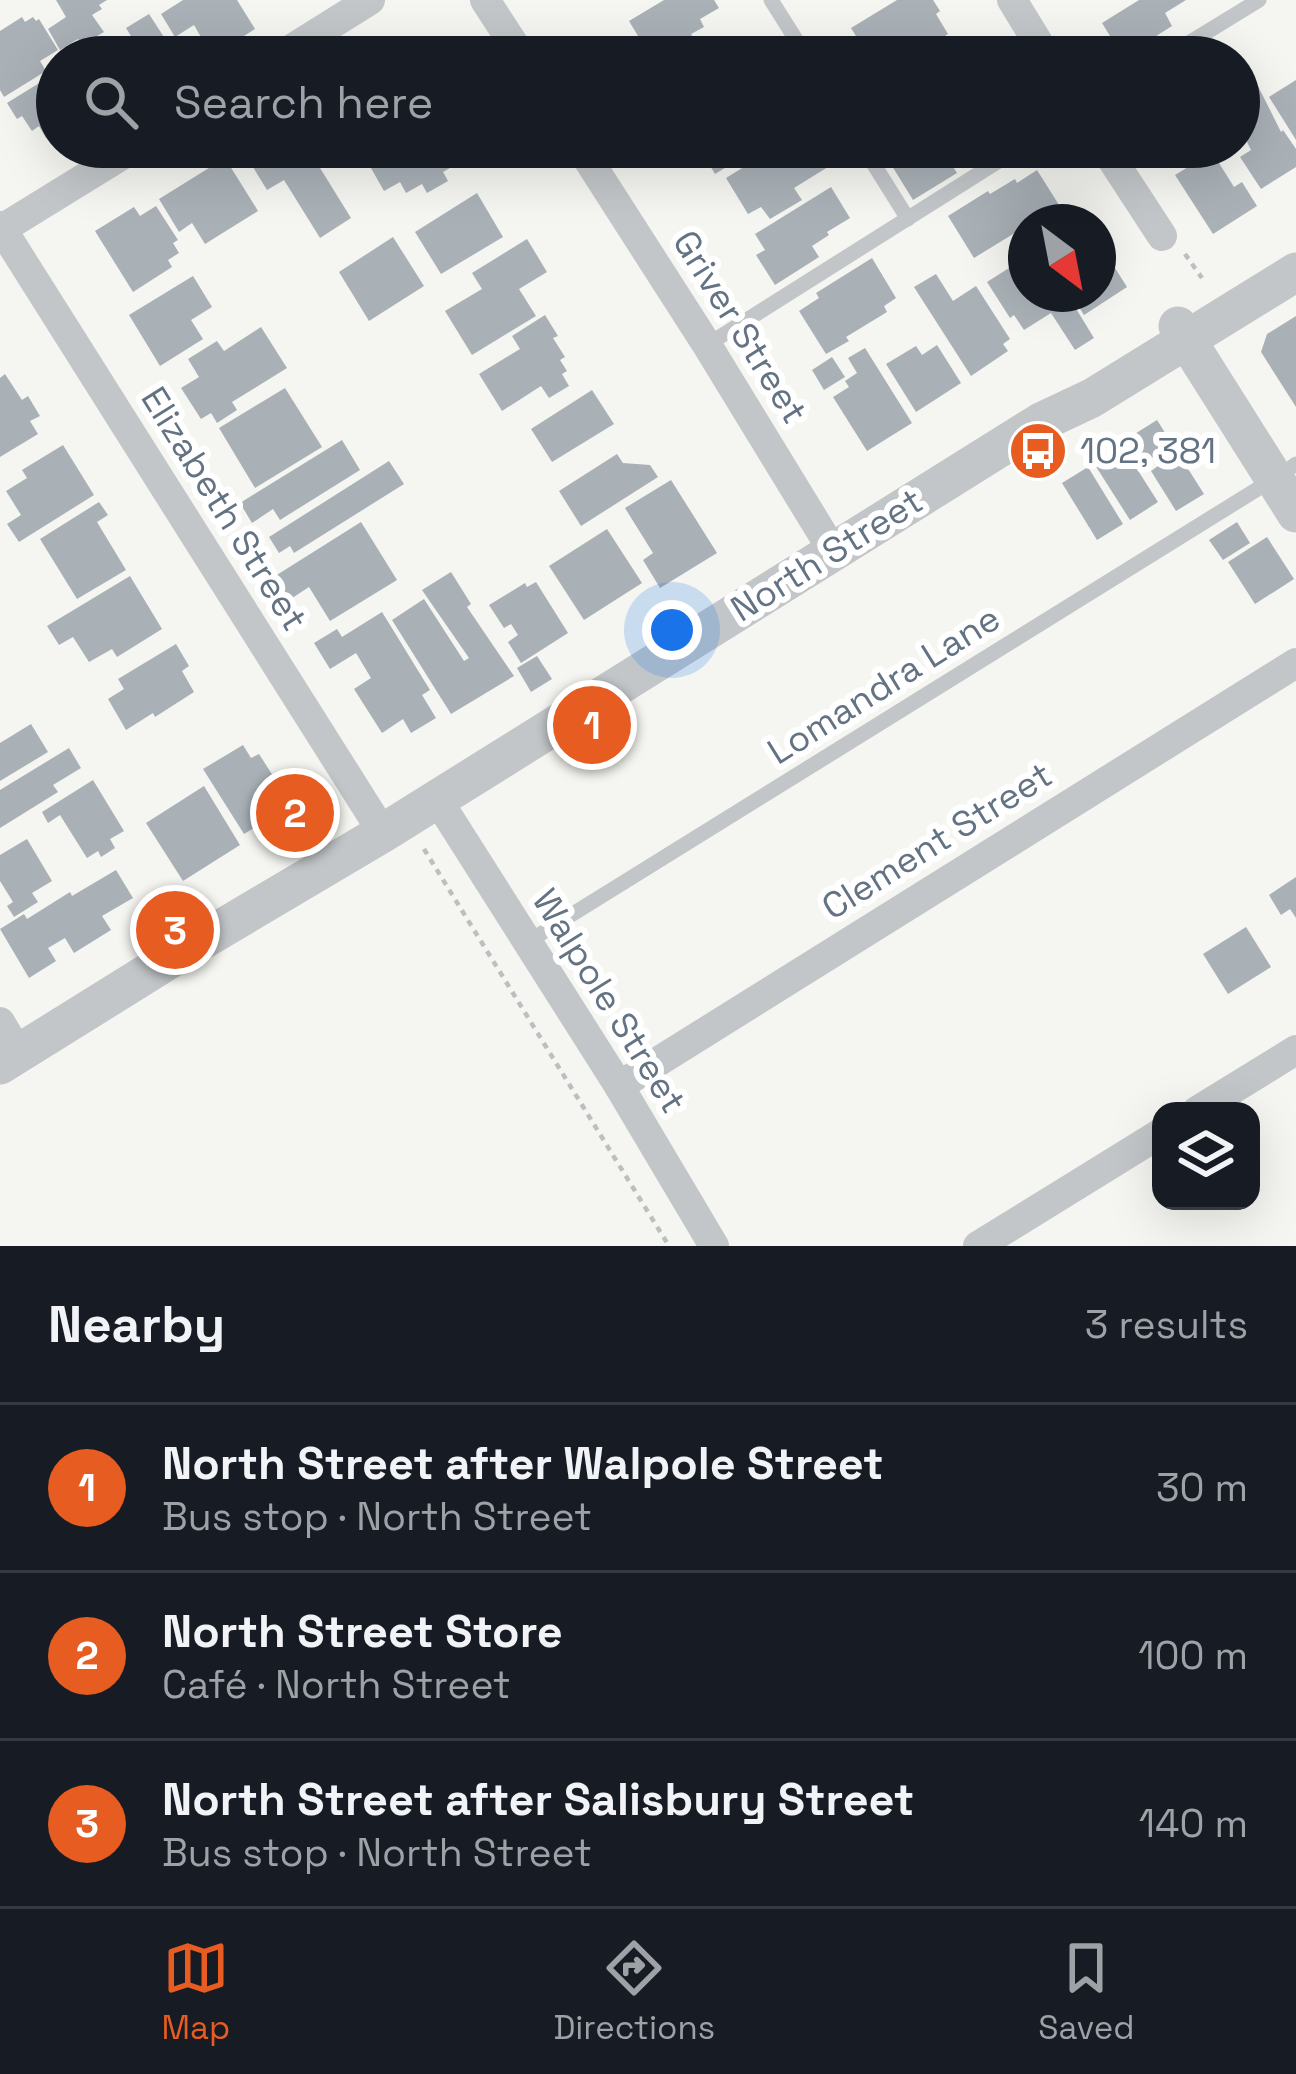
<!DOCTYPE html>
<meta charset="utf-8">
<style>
body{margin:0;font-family:"Space Grotesk",sans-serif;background:#242831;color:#f1f3f6}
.controls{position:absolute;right:36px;bottom:36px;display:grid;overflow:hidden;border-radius:24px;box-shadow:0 12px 48px #0002}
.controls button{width:108px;height:108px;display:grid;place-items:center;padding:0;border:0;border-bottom:3px solid #363941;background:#171b24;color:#f1f3f6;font:60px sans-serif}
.compass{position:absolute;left:1008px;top:204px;width:108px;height:108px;border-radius:50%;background:#171b24;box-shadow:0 12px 48px #0002;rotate:148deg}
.you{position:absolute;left:672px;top:630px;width:42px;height:42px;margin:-30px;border:9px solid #fff;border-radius:50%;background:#1a73e8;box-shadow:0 0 0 18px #1a73e833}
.badge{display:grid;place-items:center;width:78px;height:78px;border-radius:50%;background:#e75c20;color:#fff;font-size:39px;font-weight:700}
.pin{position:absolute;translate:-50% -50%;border:6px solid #fff;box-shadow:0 3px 12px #0006}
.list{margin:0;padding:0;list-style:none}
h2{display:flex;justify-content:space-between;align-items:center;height:156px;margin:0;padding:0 48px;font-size:51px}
h2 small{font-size:39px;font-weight:400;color:#9ea1a6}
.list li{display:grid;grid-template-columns:78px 1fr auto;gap:36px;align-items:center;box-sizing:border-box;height:168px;padding:0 48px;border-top:3px solid #363941}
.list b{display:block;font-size:45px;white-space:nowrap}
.list p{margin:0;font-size:39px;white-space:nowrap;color:#9ea1a6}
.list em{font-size:39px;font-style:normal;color:#9ea1a6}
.icon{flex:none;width:66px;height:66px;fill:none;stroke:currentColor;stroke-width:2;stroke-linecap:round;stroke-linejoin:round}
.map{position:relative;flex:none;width:1296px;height:1246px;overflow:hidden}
.search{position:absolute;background:#171b24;box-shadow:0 12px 48px #0002;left:36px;right:36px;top:36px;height:132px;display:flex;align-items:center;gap:30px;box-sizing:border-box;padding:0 42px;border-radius:66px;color:#9ea1a6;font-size:45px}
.sheet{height:660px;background:#171b24}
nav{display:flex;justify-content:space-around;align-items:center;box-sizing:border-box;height:168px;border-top:3px solid #363941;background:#171b24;font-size:33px;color:#9ea1a6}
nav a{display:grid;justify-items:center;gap:6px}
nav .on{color:#e75c20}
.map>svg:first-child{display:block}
</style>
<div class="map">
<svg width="1296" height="1246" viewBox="0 0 1296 1246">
<rect width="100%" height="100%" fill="#f5f5f1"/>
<g fill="#a9b1b7">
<polygon points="56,0 107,0 99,5 102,9 92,15 104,32 82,45 78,39 60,50 48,29 66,17"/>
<polygon points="183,0 237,0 255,29 228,46 225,41 209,51 194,25 175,37 161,14"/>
<polygon points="664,0 714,0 719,8 700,19 704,27 691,34 697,44 676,57 646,57 640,48 644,46 629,21"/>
<polygon points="897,0 933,0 940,11 936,14 948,34 912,57 869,57 851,28"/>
<polygon points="1139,0 1186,0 1165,13 1172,26 1123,57 1102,23"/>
<polygon points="149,14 169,45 150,57 144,57 126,28"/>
<polygon points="22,17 25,22 33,17 36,21 39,19 58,50 40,61 46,71 4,97 0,90 0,31"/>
<polygon points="57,72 57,144 52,135 46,138 39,126 32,131 22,116 17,119 7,103"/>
<polygon points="1253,76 1281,132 1283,130 1296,149 1296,167 1261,189 1240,157 1251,150 1239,126 1239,83"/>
<polygon points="1296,80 1296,140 1269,97"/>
<polygon points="285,147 307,147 351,218 320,238 284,180 267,190 253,167"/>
<polygon points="390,147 444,147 455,165 443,172 448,181 427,193 422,184 406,193 400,182 384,191 367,161"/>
<polygon points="699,147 760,147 715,174"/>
<polygon points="776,147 827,147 836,162 794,188 802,200 770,219 761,207 748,214 726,178"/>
<polygon points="893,147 963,147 947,157 957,173 913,200 884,153"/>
<polygon points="1204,147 1209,147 1234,187 1242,182 1257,206 1213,234 1175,175 1188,167 1184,160"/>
<polygon points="225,158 258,211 205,244 192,223 179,232 159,199"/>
<polygon points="1037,170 1059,205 1032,222 1026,222 1026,226 974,258 948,216 988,191 990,194 1015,179 1017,183"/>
<polygon points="831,187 850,218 827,232 829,235 812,246 819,257 775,285 756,255 765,250 755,234"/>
<polygon points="477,193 503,237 441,274 415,232"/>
<polygon points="156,206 178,240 173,243 179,253 168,260 172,267 133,292 95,231 134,207 140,216"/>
<polygon points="393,237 424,286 369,321 339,272"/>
<polygon points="527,239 547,272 519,289 536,316 472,355 445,311 482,289 472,273"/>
<polygon points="1098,241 1127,287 1084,315 1071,294 1098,294"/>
<polygon points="1026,257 1026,294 1067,294 1094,338 1075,350 1051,313 1024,330 1014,315 1010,318 987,282"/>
<polygon points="872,258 896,298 884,306 887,312 846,337 849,341 826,354 799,311 819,298 816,293"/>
<polygon points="936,274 953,301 976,286 1010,339 1003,344 1008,351 971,376 914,287"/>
<polygon points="193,276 212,307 191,320 203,339 160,366 129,315"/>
<polygon points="545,315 558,336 553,338 565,357 560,360 567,371 562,374 569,386 549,398 541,386 502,411 479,374 520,349 512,336"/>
<polygon points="1296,316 1296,407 1261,352 1267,334"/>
<polygon points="261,327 287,368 232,402 237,410 217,423 211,413 201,419 181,388 199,377 188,359 217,341 224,351"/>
<polygon points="937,345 961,383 916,412 886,364 916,346 922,355"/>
<polygon points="865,348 912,423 867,451 833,397 849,387 845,381 857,373 848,358"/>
<polygon points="832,357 845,377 824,390 812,370"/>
<polygon points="5,374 22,400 28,396 40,416 30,421 38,434 0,457 0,378"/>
<polygon points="285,388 322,447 255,488 219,428"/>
<polygon points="592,390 614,424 552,462 531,429"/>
<polygon points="1157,420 1204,494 1176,511 1151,471 1161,464 1156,455 1146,462 1130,437"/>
<polygon points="342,440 360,470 280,520 273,509 252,523 240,503"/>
<polygon points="63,445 94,495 19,542 7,524 21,515 6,491 27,478 22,470"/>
<polygon points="1123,447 1158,502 1130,520 1095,465"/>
<polygon points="617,454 623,463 650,465 658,477 581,526 559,491"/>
<polygon points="389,461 404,484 294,553 290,546 279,553 269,537"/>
<polygon points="1088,467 1123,524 1097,540 1062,483"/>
<polygon points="671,480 717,553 660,588 643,560 653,553 625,508"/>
<polygon points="99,502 108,515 97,522 126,570 77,599 40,539"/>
<polygon points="361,522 397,580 330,621 309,587 286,602 272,578"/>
<polygon points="1237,522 1250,543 1223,560 1209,540"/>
<polygon points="607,529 642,583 584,620 549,566"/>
<polygon points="1267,537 1294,579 1255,604 1228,562"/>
<polygon points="451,572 471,604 467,607 514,676 451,714 392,620 424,599 464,661 469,658 422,590"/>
<polygon points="130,576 162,629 117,657 112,649 89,662 73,637 59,645 47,626"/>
<polygon points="536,582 568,633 521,663 508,642 518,635 511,624 504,628 489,605 525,583 527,587"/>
<polygon points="382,612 430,690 422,695 436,718 411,733 403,719 382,733 354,689 371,678 356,653 330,669 314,643 337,629 342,637"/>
<polygon points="176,644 189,666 182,671 194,692 155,717 153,713 126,730 108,699 124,689 118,679"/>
<polygon points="537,656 552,679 531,692 517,668"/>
<polygon points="31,724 48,752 0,781 0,743"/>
<polygon points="243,745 251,758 259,754 284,793 297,786 313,808 304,830 295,836 280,812 244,834 203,769"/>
<polygon points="69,748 81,768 53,785 58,792 0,828 0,790"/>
<polygon points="93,780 124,831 110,839 115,848 101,857 98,851 87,858 60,815 48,823 42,812"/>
<polygon points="204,786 240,845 183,881 146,823"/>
<polygon points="27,839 52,881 32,893 38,902 14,917 7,906 13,902 0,881 0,855"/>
<polygon points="116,870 133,898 102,916 111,930 74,953 65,938 48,948 56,961 29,978 0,929 24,914 27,919 70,892 72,896"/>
<polygon points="1296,877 1296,918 1290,909 1281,915 1269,895"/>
<polygon points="1246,927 1271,967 1228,994 1203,954"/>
</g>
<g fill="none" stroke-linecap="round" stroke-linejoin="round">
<g stroke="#bcbec0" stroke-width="4.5" stroke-dasharray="6 6" stroke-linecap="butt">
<polyline points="1185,254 1202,278"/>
<polyline points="424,849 669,1246"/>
</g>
<g stroke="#c2c6c9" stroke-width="15">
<polyline points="771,0 807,57"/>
<polyline points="1166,57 1259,0"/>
<polyline points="863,147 908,219"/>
<polyline points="707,345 1021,147"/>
<polyline points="1292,467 1296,464"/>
<polyline points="526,943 1272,480"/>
</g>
<g stroke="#c2c6c9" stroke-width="30">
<polyline points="485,0 522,57"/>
<polyline points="1012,0 1047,57"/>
<polyline points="279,57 370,0"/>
<polyline points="580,147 707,345 833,551"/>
<polyline points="1104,147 1162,236"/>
<polyline points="0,226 383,833"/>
<polyline points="2,229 135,147"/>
<polyline points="437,799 619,1086 714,1246"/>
<polyline points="0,1022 19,1054"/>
<polyline points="619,1086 1296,663"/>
<polyline points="1197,1111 1296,1050"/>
<polyline points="978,1246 1161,1133"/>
</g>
<g stroke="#c2c6c9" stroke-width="39">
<polyline points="1178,326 1296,513"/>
<polyline points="0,1065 167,961 383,833 1041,422 1092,398 1296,272"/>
</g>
</g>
<defs>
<symbol id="bus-disc" viewBox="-11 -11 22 22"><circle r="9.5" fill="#e75c20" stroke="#fff"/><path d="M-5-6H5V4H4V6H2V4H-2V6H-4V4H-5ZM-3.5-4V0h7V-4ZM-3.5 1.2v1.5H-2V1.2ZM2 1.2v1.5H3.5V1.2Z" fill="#fff"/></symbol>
</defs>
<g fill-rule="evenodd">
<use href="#bus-disc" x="1005" y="418" width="66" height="66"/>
</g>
<g text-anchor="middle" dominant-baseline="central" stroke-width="12" stroke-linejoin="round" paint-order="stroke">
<g font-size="36" fill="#637383" stroke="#fff">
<text transform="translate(740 327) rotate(58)">Griver Street</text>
<text transform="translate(224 509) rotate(58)">Elizabeth Street</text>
<text transform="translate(827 555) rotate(-32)">North Street</text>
<text transform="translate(884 685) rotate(-32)">Lomandra Lane</text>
<text transform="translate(937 841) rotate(-32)">Clement Street</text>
<text transform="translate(609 1001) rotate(58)">Walpole Street</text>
</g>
<g font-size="36" fill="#637383" stroke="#fff" text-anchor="start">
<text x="1080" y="451">102, 381</text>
</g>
</g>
</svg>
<div class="controls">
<button><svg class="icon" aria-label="layers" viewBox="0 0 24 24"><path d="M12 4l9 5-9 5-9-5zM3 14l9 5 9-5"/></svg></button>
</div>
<svg class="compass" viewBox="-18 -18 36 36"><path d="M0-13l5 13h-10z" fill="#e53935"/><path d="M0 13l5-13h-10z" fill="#9ea1a6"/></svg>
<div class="you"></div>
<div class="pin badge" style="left:592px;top:725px">1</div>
<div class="pin badge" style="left:295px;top:813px">2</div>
<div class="pin badge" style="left:175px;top:930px">3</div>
<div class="search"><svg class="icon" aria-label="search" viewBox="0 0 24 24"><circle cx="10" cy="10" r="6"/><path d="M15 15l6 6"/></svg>Search here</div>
</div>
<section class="sheet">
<h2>Nearby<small>3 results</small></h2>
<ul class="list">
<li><span class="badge">1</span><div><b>North Street after Walpole Street</b><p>Bus stop · North Street</p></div><em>30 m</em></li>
<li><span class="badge">2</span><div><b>North Street Store</b><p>Café · North Street</p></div><em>100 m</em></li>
<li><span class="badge">3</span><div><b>North Street after Salisbury Street</b><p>Bus stop · North Street</p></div><em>140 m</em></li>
</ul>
</section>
<nav>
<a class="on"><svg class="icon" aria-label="map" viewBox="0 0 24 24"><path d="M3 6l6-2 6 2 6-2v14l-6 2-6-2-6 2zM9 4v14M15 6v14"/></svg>Map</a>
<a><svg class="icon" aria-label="directions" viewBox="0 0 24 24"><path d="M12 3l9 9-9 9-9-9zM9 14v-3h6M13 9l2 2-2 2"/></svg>Directions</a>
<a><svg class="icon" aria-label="saved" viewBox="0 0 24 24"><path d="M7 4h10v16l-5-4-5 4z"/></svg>Saved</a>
</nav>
